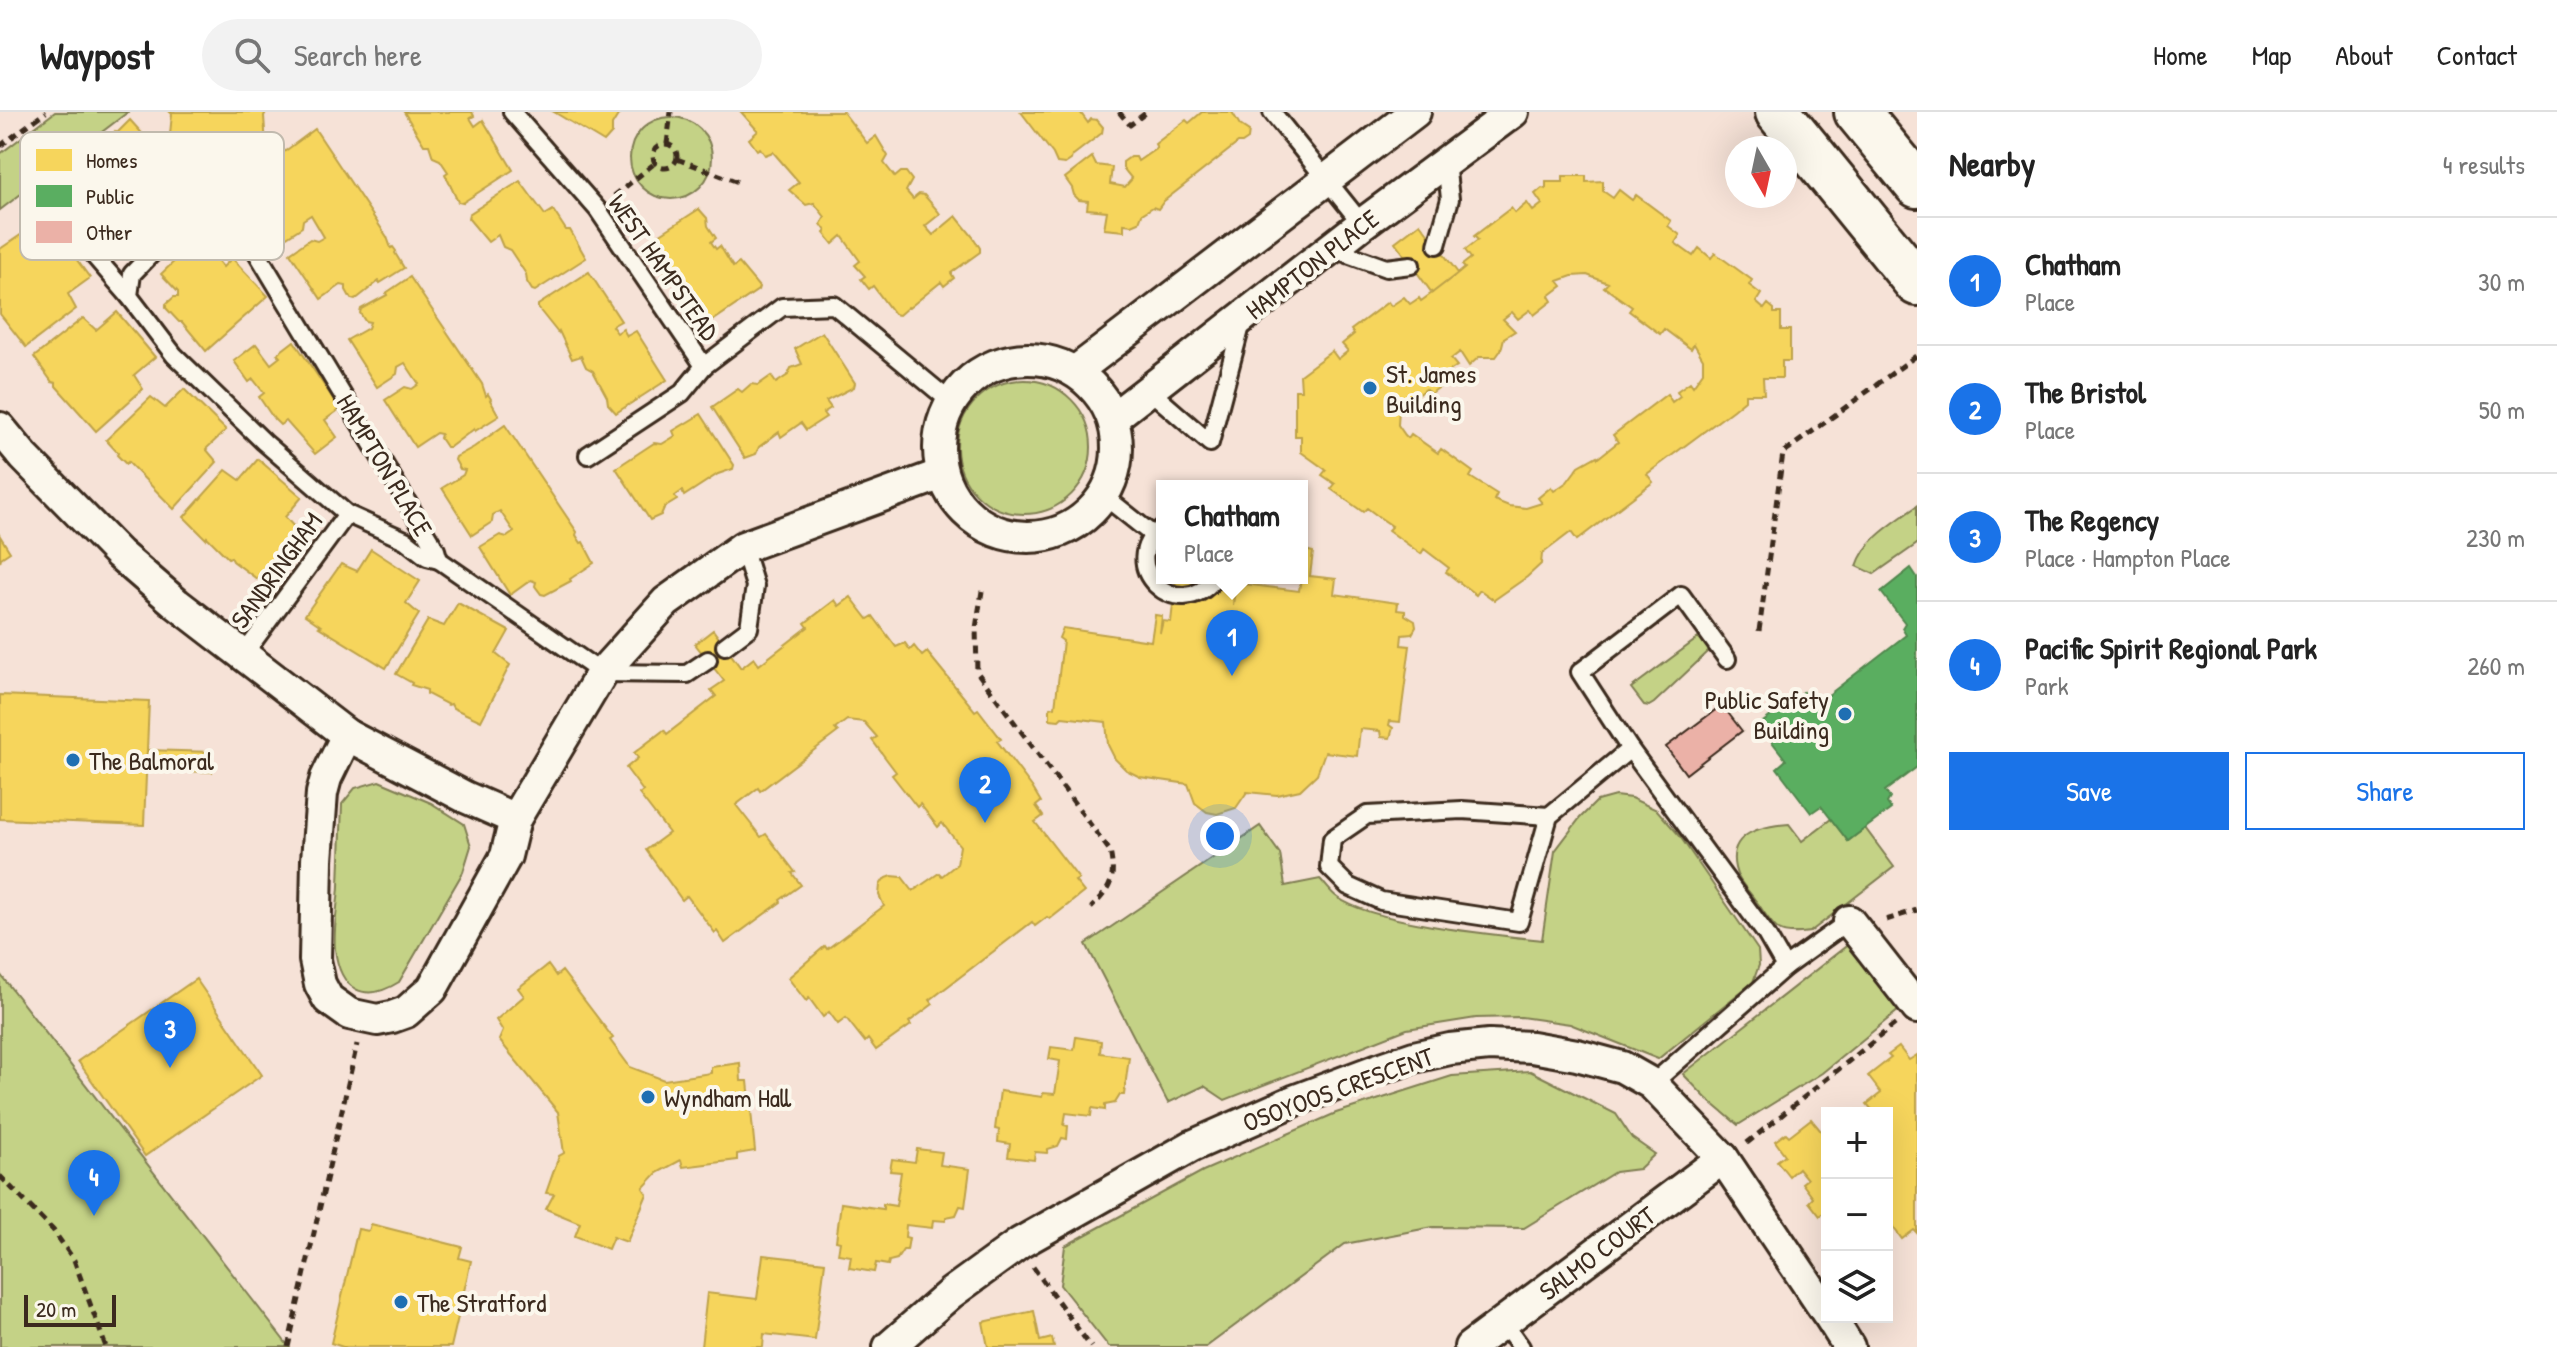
<!DOCTYPE html>
<meta charset="utf-8">
<style>
body{margin:0;font-family:"Patrick Hand",sans-serif;background:#f2f2f2;color:#222}
.controls{position:absolute;right:24px;bottom:24px;display:grid;overflow:hidden;border-radius:0px;box-shadow:0 8px 32px #0002}
.controls button{width:72px;height:72px;display:grid;place-items:center;padding:0;border:0;border-bottom:2px solid #e0e0e0;background:#fff;color:#222;font:40px sans-serif}
.compass{position:absolute;left:1725px;top:24px;width:72px;height:72px;border-radius:50%;background:#fff;box-shadow:0 8px 32px #0002;rotate:171deg}
.scale{position:absolute;left:24px;bottom:20px;width:92px;box-sizing:border-box;padding-left:8px;border:4px solid #3b2a1e;border-top:0;font-size:22px;line-height:28px;white-space:nowrap;color:#3b2a1e;-webkit-text-stroke:6px #fbf7ec;paint-order:stroke}
.you{position:absolute;left:1220px;top:724px;width:28px;height:28px;margin:-20px;border:6px solid #fff;border-radius:50%;background:#1a73e8;box-shadow:0 0 0 12px #1a73e833}
.badge{display:grid;place-items:center;width:52px;height:52px;border-radius:50%;background:#1a73e8;color:#fff;font-size:26px;font-weight:700}
.pin{position:absolute;translate:-50% -66px;filter:drop-shadow(0 2px 4px #0008)}
.pin::after{content:'';position:absolute;top:42px;width:28px;height:24px;background:inherit;clip-path:polygon(0 0,100% 0,50% 100%)}
.popup{position:absolute;left:1156px;top:368px;width:152px;height:104px;box-sizing:border-box;display:grid;place-content:center;border-radius:0px;background:#fff;filter:drop-shadow(0 2px 6px #0005);font-size:26px;white-space:nowrap;color:#767676}
.popup b{font-size:30px;color:#222}
.popup::after{content:'';position:absolute;left:50%;top:100%;margin-left:-16px;border:16px solid transparent;border-top-color:#fff}
.list{margin:0;padding:0;list-style:none}
h2{display:flex;justify-content:space-between;align-items:center;height:104px;margin:0;padding:0 32px;font-size:34px}
h2 small{font-size:26px;font-weight:400;color:#767676}
.list li{display:grid;grid-template-columns:52px 1fr auto;gap:24px;align-items:center;box-sizing:border-box;height:128px;padding:0 32px;border-top:2px solid #e0e0e0}
.list b{display:block;font-size:30px;white-space:nowrap}
.list p{margin:0;font-size:26px;white-space:nowrap;color:#767676}
.list em{font-size:26px;font-style:normal;color:#767676}
.actions{display:flex;gap:16px;padding:24px 32px}
.actions a{flex:1;padding:18px 0;border:2px solid #1a73e8;border-radius:0px;text-align:center;font-size:28px;color:#1a73e8}
.actions .main{background:#1a73e8;color:#fff}
.icon{flex:none;width:44px;height:44px;fill:none;stroke:currentColor;stroke-width:2;stroke-linecap:round;stroke-linejoin:round}
.map{position:relative;flex:none;width:1917px;height:1235px;overflow:hidden}
header{display:flex;align-items:center;gap:48px;box-sizing:border-box;height:112px;padding:0 40px;background:#fff;border-bottom:2px solid #e0e0e0}
header strong{font-size:38px}
nav{display:flex;gap:44px;margin-inline-start:auto;font-size:28px}
.search{width:560px;height:72px;background:#f2f2f2;display:flex;align-items:center;gap:20px;box-sizing:border-box;padding:0 28px;border-radius:44px;color:#767676;font-size:30px}
main{display:flex}
aside{flex:1;background:#fff}
.map>svg:first-child{display:block}
</style>
<header>
<strong>Waypost</strong>
<div class="search"><svg class="icon" aria-label="search" viewBox="0 0 24 24"><circle cx="10" cy="10" r="6"/><path d="M15 15l6 6"/></svg>Search here</div>
<nav><a>Home</a><a>Map</a><a>About</a><a>Contact</a></nav>
</header>
<main>
<div class="map">
<svg width="1917" height="1235" viewBox="0 0 1917 1235">
<rect width="100%" height="100%" fill="#f6e2d7"/>
<filter id="ink" filterUnits="userSpaceOnUse"><feTurbulence type="fractalNoise" baseFrequency=".0125" numOctaves="2"/><feDisplacementMap in="SourceGraphic" scale="16" xChannelSelector="R" yChannelSelector="G"/><feConvolveMatrix kernelMatrix="1 2 1 2 8 2 1 2 1" color-interpolation-filters="sRGB"/></filter>
<g filter="url(#ink)">
<g fill="#c4d286" stroke="#807e52" stroke-width="2">
<polygon points="55,0 128,0 0,98 0,42"/>
<circle cx="671" cy="46" r="41"/>
<circle cx="1024" cy="335" r="67"/>
<path d="M1917 394V432L1874 462 1857 454C1866 426 1894 411 1917 394Z"/>
<polygon points="1701,524 1709,534 1708,540 1654,591 1649,594 1644,593 1631,576"/>
<path d="M379 669 431 691 464 712 471 734 463 760 399 870C364 892 340 878 335 837 333 818 338 794 339 774 340 747 341 720 342 692L355 676Z"/>
<path d="M1615 684 1631 686 1657 698 1679 723 1758 838 1759 853 1753 870 1658 947 1570 912 1521 905 1476 906 1407 917 1225 988 1204 974 1168 991 1086 832 1260 714 1280 742 1285 774 1320 767C1326 773 1331 781 1337 785 1371 811 1496 823 1542 828L1555 739 1580 706 1597 689Z"/>
<path d="M1831 707 1848 729 1865 716 1894 755 1810 820C1801 821 1787 823 1779 818 1770 812 1762 796 1755 788 1748 778 1737 768 1735 756 1727 720 1763 714 1789 712L1802 729Z"/>
<polygon points="1854,828 1905,893 1822,961 1738,1013 1706,986 1683,962"/>
<polygon points="0,862 248,1182 289,1235 0,1235"/>
<polygon points="1530,959 1616,1002 1632,1026 1655,1042 1639,1057 1615,1060 1524,1116 1433,1115 1345,1132 1206,1235 1109,1235 1060,1173 1065,1134 1203,1059 1336,1001 1452,964"/>
</g>
<g fill="#f6d55c" stroke="#bea249" stroke-width="2" fill-rule="evenodd">
<polygon points="170,0 266,0 264,4 266,34 253,37 250,33 246,37 246,62 188,61 189,36 185,32 182,35 169,32 172,2"/>
<polygon points="404,0 472,0 474,4 470,6 475,14 483,8 513,58 462,91 458,90 445,62 448,60 440,48 433,45 429,33 424,33"/>
<polygon points="554,0 620,0 612,13 612,21 604,30"/>
<polygon points="741,0 843,0 867,31 876,24 888,44 884,51 895,65 901,60 906,60 912,68 906,79 913,87 919,82 924,83 938,99 940,102 925,114 933,123 956,104 973,125 980,136 980,140 951,161 954,166 944,174 941,170 909,196 908,195 899,203 894,202 873,174 869,177 861,167 865,164 855,153 860,149 842,124 833,132 824,121 826,119 821,112 825,105 814,91 806,93 789,78 799,70 785,54 773,40 765,43 760,36 757,38 749,27 758,19"/>
<polygon points="1021,0 1080,0 1088,11 1091,7 1097,8 1103,15 1102,21 1072,44 1071,48 1065,52 1057,51 1053,42"/>
<polygon points="1202,0 1232,0 1240,13 1249,19 1248,27 1242,31 1238,31 1164,89 1158,97 1153,95 1142,102 1139,110 1132,113 1124,112 1124,119 1104,117 1107,99 1087,97 1088,89 1079,88 1074,83 1072,76 1065,66 1092,45 1096,53 1112,55 1110,72 1125,75 1132,67 1123,56 1123,50 1130,45 1136,45 1138,49 1157,36 1155,32 1186,8 1189,11"/>
<polygon points="130,8 149,29 148,31 170,51 170,55 163,62 159,61 159,67 176,85 134,125 117,106 112,106 112,111 104,118 101,117 81,94 60,75 102,31 106,32 115,19 117,21"/>
<polygon points="315,17 387,125 391,136 393,135 396,139 395,141 404,156 380,171 379,169 355,188 351,187 346,178 346,174 341,173 321,187 290,141 310,127 317,129 324,125 311,103 303,108 302,115 282,128 252,81 274,68 275,62 271,61 265,53 266,49 284,40"/>
<path d="M1563 64H1586V70L1603 69V79L1613 86 1619 78 1632 88 1636 83 1671 109 1668 114 1680 123 1675 131 1693 144 1699 136 1711 146 1715 141 1752 168 1749 173 1761 182 1756 190 1764 197 1768 192 1774 197V201H1781V218H1790V249H1782V266H1763L1764 282H1745V288L1733 298 1647 362 1653 370 1577 428 1571 420 1542 442 1541 452 1527 465 1494 488 1480 478 1476 483 1446 460 1449 456 1424 437 1421 442 1388 418 1392 414 1379 405 1367 396 1363 400 1331 377 1335 372 1322 363 1326 358 1301 340V324H1295V278H1301L1300 263 1332 239 1338 247 1348 239 1342 232 1354 222 1351 218 1388 190 1391 194 1404 185 1410 192 1419 186 1421 189 1432 181 1429 176 1450 160 1454 165 1465 156 1462 153 1471 146 1465 138 1478 128 1474 124 1511 96 1515 101 1527 91 1533 99 1542 92 1535 82 1542 76 1546 77V70H1563ZM1587 163 1608 171 1604 175 1632 195 1629 199 1660 222 1664 217 1691 237 1694 232 1703 247V260L1693 274 1690 270 1677 279 1680 284 1672 290 1667 282 1613 323 1618 330 1598 346 1597 344 1579 354 1567 370 1554 379 1551 375 1538 386 1542 391 1526 396 1509 394 1494 388 1497 382 1470 365 1473 360 1441 337 1438 341 1411 322 1408 326 1405 323 1398 313 1399 296 1410 284 1413 287 1426 277 1430 282 1448 269 1444 263 1457 254 1451 247 1460 240 1469 254 1479 245H1496L1501 238 1504 226 1515 219 1503 207 1512 200 1518 207 1530 198 1534 203 1552 189 1549 184 1562 174 1558 169 1572 164Z"/>
<polygon points="520,69 545,103 553,98 566,118 570,118 586,146 535,179 532,178 527,170 526,162 510,138 503,135 498,123 488,130 468,106 469,102"/>
<polygon points="699,97 707,106 708,114 716,126 711,130 716,137 720,134 733,155 739,151 759,175 758,178 708,212 689,183 686,185 678,172 671,169 648,130"/>
<polygon points="1420,111 1458,161 1432,181 1395,130"/>
<polygon points="56,119 90,166 68,182 76,197 26,235 0,202 0,137 22,122 34,134"/>
<polygon points="201,124 218,142 217,148 223,155 232,146 268,184 206,239 182,210 179,210 166,196 166,192 174,185 178,185 178,180 161,162"/>
<polygon points="589,160 621,209 612,214 617,221 623,217 627,224 636,219 667,268 616,301 608,292 607,285 593,259 586,255 581,244 572,247 559,219 558,221 538,196 538,193"/>
<polygon points="410,165 482,272 486,284 488,282 491,287 490,288 499,304 475,319 474,317 450,335 446,335 440,326 441,322 436,321 415,335 385,288 405,275 412,277 419,272 405,251 398,255 397,262 377,275 347,228 368,216 370,210 365,209 360,201 361,197 387,183 386,181"/>
<polygon points="117,200 155,245 134,263 143,277 96,319 56,274 56,271 52,270 34,245 83,206 96,218"/>
<polygon points="822,220 855,271 854,275 826,289 831,296 823,301 826,305 806,318 801,311 781,325 779,320 759,335 756,342 745,346 712,295 738,277 742,280 751,272 758,273 771,264 776,271 788,263 791,256 802,252 795,237"/>
<polygon points="294,229 340,297 325,308 337,325 315,342 286,309 280,313 274,307 259,285 264,281 253,267 249,270 234,249 256,232 271,252 280,245 277,242"/>
<polygon points="184,277 226,318 206,337 217,350 174,397 128,350 126,352 117,343 118,341 106,328 151,285 165,296"/>
<polygon points="701,302 734,353 733,357 718,362 684,384 682,379 675,384 677,388 664,396 661,403 650,408 616,356 654,331 662,332 675,324 673,319"/>
<polygon points="505,313 577,420 576,423 581,431 583,430 594,451 570,467 571,469 545,483 541,482 535,474 536,470 531,468 510,483 480,435 500,423 507,425 514,420 500,399 493,403 492,410 472,423 442,376 463,363 465,358 460,357 455,348 456,345 474,335"/>
<polygon points="258,347 302,385 285,405 297,418 257,467 233,449 231,445 228,446 207,425 206,427 184,405 226,358 240,368"/>
<polygon points="0,424 10,440 1,446 0,450"/>
<polygon points="371,437 420,469 406,491 419,502 386,556 319,515 321,514 305,503 341,452 357,459"/>
<polygon points="1305,438 1313,440 1310,464 1336,467 1334,482 1398,491 1397,498 1405,499 1405,503 1415,509 1416,515 1412,522 1402,523 1401,533 1410,534 1400,610 1390,609 1389,613 1393,616 1390,626 1381,625 1380,619 1360,617 1357,644 1325,640 1317,662 1300,678 1277,683 1247,680 1236,696 1217,702 1207,700 1195,691 1188,672 1140,665 1126,658 1115,647 1108,633 1106,610 1062,605 1059,608 1050,607 1050,596 1055,595 1063,529 1059,526 1063,516 1151,529 1155,503 1162,504 1160,521 1163,509 1171,510 1176,466 1235,466 1233,493 1236,471 1299,479"/>
<polygon points="851,485 868,507 873,504 896,535 905,531 910,538 914,534 922,544 927,540 975,599 978,597 1001,627 997,629 1032,675 1041,690 1036,694 1043,704 1035,710 1079,767 1075,769 1084,780 1050,807 1047,805 1035,814 1032,810 930,888 933,892 909,910 911,913 876,938 868,927 865,930 846,906 838,912 829,900 823,905 809,886 806,889 788,866 825,834 827,837 884,794 879,783 880,773 884,767 892,764 902,765 913,779 939,761 942,764 957,752 960,734 942,711 938,715 920,692 917,695 892,663 896,660 872,628 877,625 864,610 847,608 835,617 838,620 760,679 758,676 736,693 761,725 766,722 795,760 792,761 801,773 780,788 781,790 725,831 717,819 715,821 687,784 682,788 646,738 669,721 639,682 643,679 626,656 638,646 634,641 664,618 667,622 716,584 711,578 724,569 695,532 713,518 741,556 754,546 759,553 808,515 805,511 835,488 839,494"/>
<polygon points="458,491 509,519 496,542 510,553 481,609 453,596 451,592 448,593 427,582 427,578 411,573 412,571 396,562 428,508 444,514"/>
<polygon points="0,583 149,589 144,713 0,707"/>
<polygon points="147,638 213,640 212,660 146,658"/>
<polygon points="548,853 556,864 562,859 613,926 610,928 630,955 664,968 711,961 711,955 740,951 741,969 748,969 755,1039 737,1042 737,1048 683,1055 681,1048 657,1061 643,1076 647,1082 627,1130 613,1125 608,1137 575,1124 580,1111 546,1097 554,1082 546,1081 559,1044 564,1041 558,1000 499,928 503,919 496,908 524,884 518,876"/>
<polygon points="196,867 262,963 145,1044 78,949"/>
<polygon points="1076,925 1101,929 1100,941 1129,945 1124,983 1120,983 1115,991 1105,993 1105,998 1092,996 1091,1004 1066,1001 1064,1013 1068,1014 1067,1027 1062,1026 1058,1034 1048,1037 1047,1041 1035,1040 1034,1048 1008,1045 1010,1032 998,1030 999,1018 995,1017 1000,979 1042,985 1043,981 1055,982 1060,949 1049,947 1051,935 1074,938"/>
<polygon points="1899,935 1909,948 1917,943 1917,1121 1914,1118 1902,1127 1887,1107 1887,1001 1871,1001 1873,999 1867,992 1881,981 1868,964 1891,946 1888,943"/>
<polygon points="1811,1007 1825,1024 1827,1022 1827,1105 1824,1101 1820,1104 1809,1090 1813,1086 1802,1071 1807,1067 1798,1056 1789,1064 1777,1049 1785,1043 1775,1029 1786,1021 1789,1024"/>
<polygon points="917,1037 942,1040 940,1053 970,1057 965,1095 960,1094 956,1103 946,1105 946,1109 933,1108 932,1116 906,1113 905,1125 909,1126 907,1138 903,1138 897,1147 889,1149 888,1153 876,1151 874,1160 849,1156 851,1144 838,1142 840,1130 836,1129 841,1091 883,1097 883,1092 896,1094 901,1060 890,1059 892,1047 915,1050"/>
<polygon points="371,1112 462,1135 459,1146 471,1149 451,1235 343,1235 331,1231 358,1117 369,1119"/>
<polygon points="763,1143 825,1150 815,1228 764,1222 763,1235 701,1235 707,1181 757,1187"/>
<polygon points="1034,1199 1040,1229 1052,1226 1054,1235 988,1235 983,1210"/>
</g>
<polygon fill="#5aae61" stroke="#51864d" stroke-width="2" points="1911,456 1917,465 1917,655 1885,679 1890,686 1887,691 1891,697 1848,729 1821,694 1811,701 1777,656 1786,648 1759,613 1803,580 1807,586 1812,584 1818,591 1906,523 1902,516 1905,511 1881,480"/>
<polygon fill="#ebb1a7" stroke="#3b2a1e" stroke-width="2" points="1722,593 1742,619 1686,662 1666,635"/>
<g fill="none" stroke-linecap="round" stroke-linejoin="round">
<defs>
<g id="service">
<polyline points="512,0 598,98 704,254 782,195 834,193 951,290"/>
<polyline points="1272,0 1362,112"/>
<polyline points="63,108 129,184"/>
<polygon points="214,112 245,121 436,438 439,448 427,445 405,428 347,402 264,330 174,243 129,184 132,162 162,131 182,115"/>
<polyline points="1437,133 1450,87 1446,50"/>
<polyline points="1331,136 1386,156 1411,153"/>
<polyline points="1149,278 1210,331 1242,210"/>
<polyline points="588,343 682,281 704,254"/>
<polyline points="1104,384 1153,423"/>
<path d="M1162 416C1113 452 1178 515 1215 466"/>
<polyline points="439,448 602,561 687,562 708,548"/>
<polyline points="725,534 749,516 755,474 743,435"/>
<polyline points="244,542 347,402"/>
<polyline points="1727,547 1681,483 1580,560 1630,637 1766,822 1785,855"/>
<polyline points="1549,704 1519,810 1381,789 1348,774 1329,755 1332,727 1367,703 1462,698 1549,704 1630,637"/>
<polyline points="1652,972 1785,855 1849,809"/>
<polyline points="1503,1210 1521,1235"/>
</g>
<g id="minor">
<circle cx="1028" cy="336" r="89"/>
<polyline points="1076,259 1415,0"/>
<polyline points="1113,306 1362,112 1513,0"/>
<polyline points="0,316 24,345 119,442 177,492 347,623 465,685 515,707 602,561 666,490 743,435 942,362"/>
<polyline points="347,623 326,666 322,681 317,748 315,848 320,872 328,887 349,902 377,908 392,905 406,900 432,877 506,744 515,707"/>
<polyline points="1849,809 1917,896"/>
<polyline points="1830,1205 1849,1235"/>
<polyline points="889,1235 951,1181 1020,1131 1192,1034 1296,988 1376,958 1414,945 1450,937 1489,933 1532,935 1577,943 1622,955 1652,972 1723,1046 1827,1201"/>
<polyline points="1470,1235 1723,1046"/>
</g>
<g id="secondary">
<polyline points="1778,0 1917,171"/>
<polyline points="1857,0 1917,73"/>
</g>
</defs>
<use href="#service" stroke="#3b2a1e" stroke-width="22"/>
<use href="#minor" stroke="#3b2a1e" stroke-width="36"/>
<use href="#secondary" stroke="#3b2a1e" stroke-width="50"/>
<g stroke="#3b2a1e" stroke-width="5" stroke-dasharray="8 6" stroke-linecap="butt">
<polyline points="1119,0 1130,13 1147,0"/>
<circle cx="665" cy="44" r="12"/>
<polyline points="667,32 671,0"/>
<polyline points="0,34 46,0"/>
<polyline points="677,47 741,71"/>
<polyline points="614,84 655,51"/>
<path d="M982 479 976 516 977 560 1110 739C1116 768 1111 776 1091 796"/>
<polyline points="1759,519 1783,341 1916,244"/>
<polyline points="1886,808 1917,798"/>
<polyline points="1747,1031 1895,912"/>
<polyline points="0,1064 53,1118 74,1148 106,1235"/>
<polyline points="1033,1155 1091,1235"/>
<polyline points="288,1235 357,932"/>
</g>
<use href="#service" stroke="#fbf7ec" stroke-width="16"/>
<use href="#minor" stroke="#fbf7ec" stroke-width="30"/>
<use href="#secondary" stroke="#fbf7ec" stroke-width="44"/>
</g>
</g>
<g fill="#1f6fb2" stroke="#fbf7ec" stroke-width="3">
<circle cx="1370" cy="276" r="8"/>
<circle cx="1845" cy="602" r="8"/>
<circle cx="73" cy="648" r="8"/>
<circle cx="648" cy="985" r="8"/>
<circle cx="401" cy="1190" r="8"/>
</g>
<g text-anchor="middle" dominant-baseline="central" stroke-width="8" stroke-linejoin="round" paint-order="stroke">
<g font-size="26" fill="#3b2a1e" stroke="#fbf7ec">
<text transform="translate(1312 152) rotate(-38)">HAMPTON PLACE</text>
<text transform="translate(664 155) rotate(55)">WEST HAMPSTEAD</text>
<text transform="translate(385 353) rotate(59)">HAMPTON PLACE</text>
<text transform="translate(276 458) rotate(-54)">SANDRINGHAM</text>
<text transform="translate(1338 977) rotate(-20)">OSOYOOS CRESCENT</text>
<text transform="translate(1597 1141) rotate(-37)">SALMO COURT</text>
</g>
<g font-size="26" fill="#3b2a1e" stroke="#fbf7ec" text-anchor="start">
<text x="1386" y="261">St. James<tspan x="1386" dy="30">Building</tspan></text>
<text x="1829" y="587" text-anchor="end">Public Safety<tspan x="1829" dy="30">Building</tspan></text>
<text x="89" y="648">The Balmoral</text>
<text x="664" y="985">Wyndham Hall</text>
<text x="417" y="1190">The Stratford</text>
</g>
</g>
<rect x="20" y="20" width="264" height="128" rx="12" fill="#fbf7ec" stroke="#c1baae" stroke-width="2"/>
<rect x="36" y="37" width="36" height="22" fill="#f6d55c"/>
<rect x="36" y="73" width="36" height="22" fill="#5aae61"/>
<rect x="36" y="109" width="36" height="22" fill="#ebb1a7"/>
<g font-size="22" fill="#3b2a1e">
<text x="86" y="56">Homes</text>
<text x="86" y="92">Public</text>
<text x="86" y="128">Other</text>
</g>
</svg>
<div class="controls">
<button>+</button>
<button>−</button>
<button><svg class="icon" aria-label="layers" viewBox="0 0 24 24"><path d="M12 4l9 5-9 5-9-5zM3 14l9 5 9-5"/></svg></button>
</div>
<svg class="compass" viewBox="-18 -18 36 36"><path d="M0-13l5 13h-10z" fill="#e53935"/><path d="M0 13l5-13h-10z" fill="#767676"/></svg>
<div class="scale">20 m</div>
<div class="you"></div>
<div class="pin badge" style="left:1232px;top:564px">1</div>
<div class="popup"><b>Chatham</b>Place</div>
<div class="pin badge" style="left:985px;top:711px">2</div>
<div class="pin badge" style="left:170px;top:956px">3</div>
<div class="pin badge" style="left:94px;top:1104px">4</div>
</div>
<aside>
<h2>Nearby<small>4 results</small></h2>
<ul class="list">
<li><span class="badge">1</span><div><b>Chatham</b><p>Place</p></div><em>30 m</em></li>
<li><span class="badge">2</span><div><b>The Bristol</b><p>Place</p></div><em>50 m</em></li>
<li><span class="badge">3</span><div><b>The Regency</b><p>Place · Hampton Place</p></div><em>230 m</em></li>
<li><span class="badge">4</span><div><b>Pacific Spirit Regional Park</b><p>Park</p></div><em>260 m</em></li>
</ul>
<div class="actions"><a class="main">Save</a><a>Share</a></div>
</aside>
</main>
